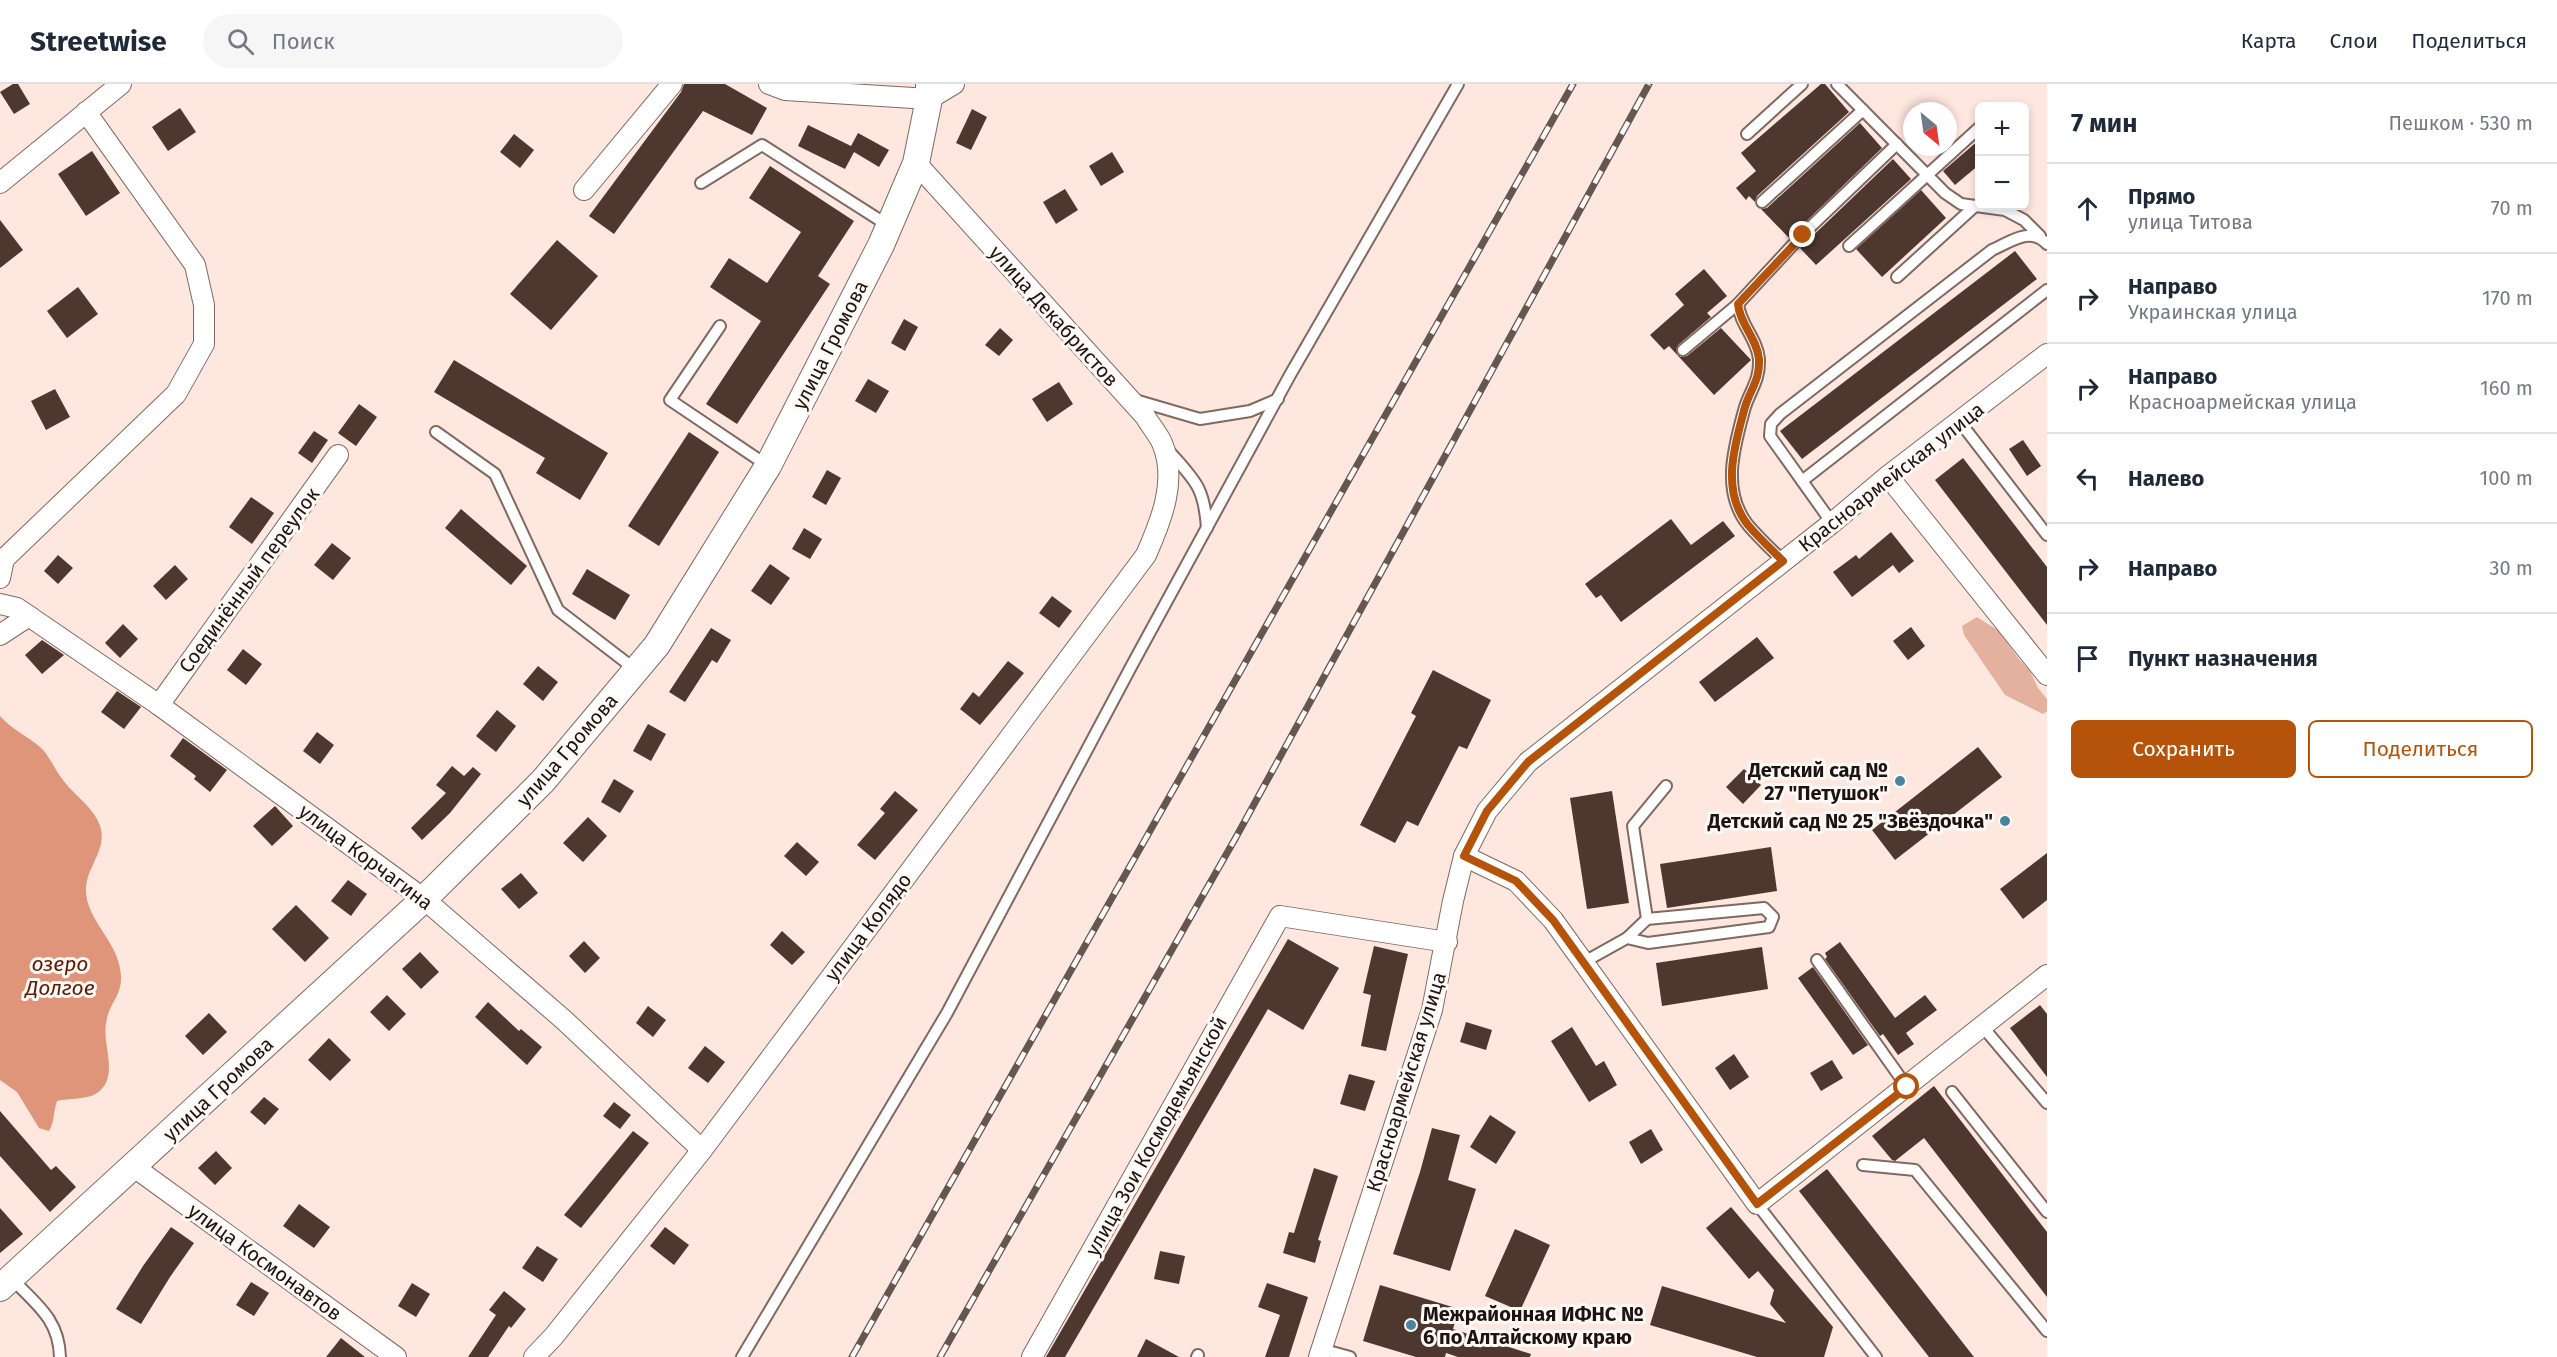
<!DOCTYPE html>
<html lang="ru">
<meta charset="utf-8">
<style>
body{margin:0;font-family:"Fira Sans",sans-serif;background:#f6f6f7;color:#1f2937}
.controls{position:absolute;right:18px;top:18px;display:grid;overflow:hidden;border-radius:9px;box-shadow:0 3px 9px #0003}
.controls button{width:54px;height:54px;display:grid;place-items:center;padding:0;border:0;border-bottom:2px solid #e0e1e3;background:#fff;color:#1f2937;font:30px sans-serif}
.compass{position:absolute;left:1903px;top:18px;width:54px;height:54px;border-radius:50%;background:#fff;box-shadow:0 3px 9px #0003;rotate:151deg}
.stop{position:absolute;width:18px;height:18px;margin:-14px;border:4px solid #b45309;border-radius:50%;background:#fff}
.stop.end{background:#b45309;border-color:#fff;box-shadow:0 2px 6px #0008}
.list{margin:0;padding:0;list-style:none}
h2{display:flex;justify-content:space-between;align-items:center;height:78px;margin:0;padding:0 24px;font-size:26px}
h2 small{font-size:20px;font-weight:400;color:#747a83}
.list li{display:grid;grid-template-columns:39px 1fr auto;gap:18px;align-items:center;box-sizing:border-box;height:90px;padding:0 24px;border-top:2px solid #e0e1e3}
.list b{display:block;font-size:22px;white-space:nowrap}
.list p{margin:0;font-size:20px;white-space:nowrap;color:#747a83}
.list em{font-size:20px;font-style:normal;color:#747a83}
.actions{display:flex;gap:12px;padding:18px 24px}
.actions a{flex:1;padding:14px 0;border:2px solid #b45309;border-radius:9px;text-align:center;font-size:21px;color:#b45309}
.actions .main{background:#b45309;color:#fff}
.icon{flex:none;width:33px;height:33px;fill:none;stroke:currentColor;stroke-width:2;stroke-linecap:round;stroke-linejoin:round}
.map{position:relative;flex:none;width:2047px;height:1273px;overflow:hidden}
header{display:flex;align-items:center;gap:36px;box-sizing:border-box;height:84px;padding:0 30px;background:#fff;border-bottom:2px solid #e0e1e3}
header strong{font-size:28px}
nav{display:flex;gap:33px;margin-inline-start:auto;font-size:21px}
.search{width:420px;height:54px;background:#f6f6f7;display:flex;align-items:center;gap:15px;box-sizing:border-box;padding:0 21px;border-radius:33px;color:#747a83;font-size:22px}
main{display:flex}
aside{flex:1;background:#fff}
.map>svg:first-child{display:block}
</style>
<header>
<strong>Streetwise</strong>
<div class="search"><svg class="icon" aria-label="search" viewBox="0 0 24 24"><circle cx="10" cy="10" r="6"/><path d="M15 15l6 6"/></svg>Поиск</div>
<nav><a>Карта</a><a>Слои</a><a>Поделиться</a></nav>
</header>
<main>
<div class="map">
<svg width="2047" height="1273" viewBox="0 0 2047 1273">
<rect width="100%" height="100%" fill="#fee7df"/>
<polygon fill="#e4b19e" points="1977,533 1999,547 2018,574 2030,587 2038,604 2047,615 2047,627 2043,630 2005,611 1964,551 1962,542"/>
<path fill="#df9579" d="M0 632C11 645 27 652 40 663 49 671 53 682 60 692 71 709 89 719 98 737 111 763 86 781 86 806 86 834 113 854 119 880 127 911 109 915 106 940 102 961 120 993 97 1009 87 1016 69 1014 57 1017 53 1028 55 1037 49 1047L39 1044 17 1008 0 996Z"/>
<g fill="#4d372f">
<polygon points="13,0 18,0 30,20 14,30 0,8"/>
<polygon points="684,0 725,0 767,24 752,51 703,27 614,150 589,132 681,8"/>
<polygon points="1821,0 1825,0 1849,28 1757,112 1755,118 1749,112 1746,116 1736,104 1756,87 1741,69"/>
<polygon points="180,24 196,48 168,67 152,43"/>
<polygon points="972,25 987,33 971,66 956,59"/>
<polygon points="1860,39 1882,64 1789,154 1761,125 1767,124"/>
<polygon points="808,41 851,62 858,49 889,66 879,83 854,68 845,85 798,62"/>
<polygon points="514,50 534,66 520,84 500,68"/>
<polygon points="1980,55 1980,80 1955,101 1943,87"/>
<polygon points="92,67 120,109 86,132 58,90"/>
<polygon points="1112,68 1124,88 1101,102 1089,82"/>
<polygon points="1893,75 1911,95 1816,181 1800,164"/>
<polygon points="770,82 854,137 818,192 830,200 737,340 706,320 761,237 710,203 729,174 767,199 801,148 749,114"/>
<polygon points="1065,105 1078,126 1056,140 1043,118"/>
<polygon points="1921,106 1946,134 1882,193 1856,165"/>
<polygon points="0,136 23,166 0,184"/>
<polygon points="557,156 598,192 551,246 510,210"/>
<polygon points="2015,167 2037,195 1802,375 1780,347"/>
<polygon points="1704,185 1727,212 1707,229 1711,233 1678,261 1677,270 1681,273 1687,272 1721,244 1751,276 1714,311 1669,262 1664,266 1650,251 1684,221 1675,210"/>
<polygon points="78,203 98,230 67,254 47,227"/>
<polygon points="904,235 918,243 905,267 891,259"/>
<polygon points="1000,244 1013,256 999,272 985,261"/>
<polygon points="454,276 608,369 580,416 536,389 545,374 434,308"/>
<polygon points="868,295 889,307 876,329 855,317"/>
<polygon points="1059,298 1073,320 1047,338 1032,315"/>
<polygon points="55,305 70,333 46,346 31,317"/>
<polygon points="359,320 377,333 356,362 338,349"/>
<polygon points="314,347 328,356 312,379 298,369"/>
<polygon points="689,348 719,368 659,462 628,442"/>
<polygon points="2023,356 2041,382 2027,392 2009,365"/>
<polygon points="1963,374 2047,483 2047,541 1935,396"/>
<polygon points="827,386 841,394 826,421 812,413"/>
<polygon points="251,413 274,429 252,460 229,443"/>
<polygon points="461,425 527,482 511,501 445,444"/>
<polygon points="1671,435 1691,461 1723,437 1735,452 1621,538 1601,511 1596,514 1585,500"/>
<polygon points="804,444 822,455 810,475 792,465"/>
<polygon points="1891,448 1914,477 1899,489 1893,481 1852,513 1833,488 1856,471 1859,475"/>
<polygon points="332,459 351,474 333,496 314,481"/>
<polygon points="58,471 73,484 58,500 44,487"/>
<polygon points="770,480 790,494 771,521 751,507"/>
<polygon points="175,481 188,495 166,516 153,502"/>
<polygon points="587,485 630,511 615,536 572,510"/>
<polygon points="1052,512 1072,527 1059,544 1039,529"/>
<polygon points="123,540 138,555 120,574 105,559"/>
<polygon points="1911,543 1925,562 1908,576 1893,557"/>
<polygon points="711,544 731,556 717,579 712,576 685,618 669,608"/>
<polygon points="1757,553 1774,574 1715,618 1699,598"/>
<polygon points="42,556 64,571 42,590 25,571"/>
<polygon points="243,565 262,580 246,601 227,586"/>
<polygon points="1008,577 1024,589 980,641 960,625 973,608 979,613"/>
<polygon points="538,582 558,598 543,617 523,600"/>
<polygon points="1433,586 1491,616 1467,665 1459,662 1418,742 1407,737 1395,759 1360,741 1416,632 1411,629"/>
<polygon points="117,607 141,623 124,645 101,628"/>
<polygon points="497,626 516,642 496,668 476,652"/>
<polygon points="648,640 666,650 651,677 633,667"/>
<polygon points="317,648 334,661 320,680 303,667"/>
<polygon points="183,654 227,686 210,708 194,695 196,692 170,672"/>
<polygon points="1978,663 2002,693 1895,776 1872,746"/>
<polygon points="452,682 464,692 473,683 481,690 450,729 422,756 411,744 446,709 436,701"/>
<polygon points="1744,685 1761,701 1743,720 1726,703"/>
<polygon points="614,695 634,707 620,729 601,718"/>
<polygon points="895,707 918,726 875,776 857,761 885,729 880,725"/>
<polygon points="1612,707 1629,819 1587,825 1570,714"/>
<polygon points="275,722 293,742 272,762 253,742"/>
<polygon points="588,733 607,752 583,778 563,759"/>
<polygon points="797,758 819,778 806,792 784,772"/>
<polygon points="1771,763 1777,807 1667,824 1660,780"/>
<polygon points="2047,769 2047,816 2023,835 2000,805"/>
<polygon points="521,789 538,809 519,825 501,805"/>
<polygon points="348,796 367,810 351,832 331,817"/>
<polygon points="296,821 329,854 305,878 272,845"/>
<polygon points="782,847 805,868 792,881 770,861"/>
<polygon points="1288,855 1339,884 1303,946 1268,925 1065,1273 1046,1273"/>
<polygon points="584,857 600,874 585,889 569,872"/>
<polygon points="1840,858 1895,934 1925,911 1937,926 1906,949 1914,960 1898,971 1883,950 1880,952 1825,875 1827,873 1825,869"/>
<polygon points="1374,862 1408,870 1386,967 1361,962 1371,911 1363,909"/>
<polygon points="1762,863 1768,905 1662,922 1656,879"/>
<polygon points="420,868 439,888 421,905 402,885"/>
<polygon points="1813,883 1868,961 1853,971 1798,894"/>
<polygon points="387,911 406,930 389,947 370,928"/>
<polygon points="488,918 519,947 521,945 542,963 527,981 475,933"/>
<polygon points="2040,921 2047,930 2047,993 2010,944"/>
<polygon points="648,922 666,936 653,953 636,939"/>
<polygon points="209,929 227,948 203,971 185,952"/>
<polygon points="1466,938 1492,946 1486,966 1460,958"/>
<polygon points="1572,943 1596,982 1604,977 1617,1001 1589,1018 1551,957"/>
<polygon points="329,954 351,976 330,997 308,976"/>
<polygon points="705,962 725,978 708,999 688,984"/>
<polygon points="1734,970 1749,993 1730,1006 1715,984"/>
<polygon points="1832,976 1843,994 1821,1007 1810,989"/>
<polygon points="1349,990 1375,997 1365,1027 1340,1020"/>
<polygon points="1934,1002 2047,1148 2047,1213 1924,1054 1895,1077 1892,1076 1872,1052"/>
<polygon points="264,1013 279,1025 265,1041 250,1028"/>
<polygon points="614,1018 631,1031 620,1045 603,1032"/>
<polygon points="0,1027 51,1086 56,1082 76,1103 50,1128 0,1072"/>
<polygon points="1490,1031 1516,1048 1496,1080 1470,1063"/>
<polygon points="1432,1044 1460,1051 1448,1096 1476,1105 1450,1187 1393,1170 1420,1088"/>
<polygon points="1651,1045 1663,1066 1641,1080 1629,1058"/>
<polygon points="633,1047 649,1059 581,1144 564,1131"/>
<polygon points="216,1067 232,1084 215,1101 198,1084"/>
<polygon points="1314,1084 1338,1092 1318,1156 1321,1157 1315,1179 1283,1169 1289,1148 1294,1149"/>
<polygon points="1827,1085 1974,1273 1929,1273 1799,1107"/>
<polygon points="299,1120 330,1143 314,1164 283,1142"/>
<polygon points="1731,1123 1833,1243 1824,1273 1757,1273 1650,1241 1662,1202 1786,1239 1770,1220 1774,1206 1758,1187 1749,1195 1706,1144"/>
<polygon points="0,1124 23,1150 0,1169"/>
<polygon points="171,1143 194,1159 170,1193 141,1240 116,1225 143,1182"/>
<polygon points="665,1143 689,1161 674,1181 650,1162"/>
<polygon points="1515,1145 1550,1161 1520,1227 1485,1212"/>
<polygon points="537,1162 558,1175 543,1198 522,1184"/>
<polygon points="1160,1167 1185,1172 1179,1200 1154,1195"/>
<polygon points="251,1198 269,1209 254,1232 236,1221"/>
<polygon points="412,1199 430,1210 416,1233 398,1222"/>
<polygon points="1267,1199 1308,1213 1289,1273 1265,1273 1280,1231 1258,1223"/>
<polygon points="1380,1201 1459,1225 1453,1245 1531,1270 1530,1273 1458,1273 1446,1269 1445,1273 1416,1273 1363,1257"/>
<polygon points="504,1207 526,1225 511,1244 509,1242 488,1273 468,1273 496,1231 489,1226"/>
<polygon points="341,1254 365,1273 326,1273"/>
<polygon points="1146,1255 1179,1273 1137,1273"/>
</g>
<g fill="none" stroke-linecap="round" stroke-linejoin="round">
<defs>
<g id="service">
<polyline points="1837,0 1945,109 1961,120 2005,126 2024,136 2040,152"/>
<polyline points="1747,50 1802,0"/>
<polyline points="701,99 762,61 889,142"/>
<polyline points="1762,118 1863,26"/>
<polyline points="1849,162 1980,43"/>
<polyline points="1897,193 1975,122"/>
<polyline points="720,242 670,316 768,382"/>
<polyline points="1683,266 1738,220"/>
<polyline points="1135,316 1200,335 1250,327 1278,315"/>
<polyline points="1960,338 2047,451"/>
<polyline points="436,348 495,390 558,526 636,586"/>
<path d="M1169 367C1195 397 1204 402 1207 444"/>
<polyline points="1802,397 2047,206"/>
<path d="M1832 439 1770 352 1771 340 1780 330 1992 166C2010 158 2031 142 2047 160"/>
<path d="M1783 477C1771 465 1759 454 1748 441 1720 406 1735 360 1745 323 1751 305 1760 296 1759 275 1757 254 1740 241 1738 220L1802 151 1897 60"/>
<polyline points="1627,854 1647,835"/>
<polyline points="1817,876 1907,1003"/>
<polyline points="1584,878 1627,854 1648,859 1769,843 1773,833 1764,824 1647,835 1633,742 1666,702"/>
<polyline points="1982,942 2047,1019"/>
<polyline points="1952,1008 2047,1128"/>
<polyline points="1863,1081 1915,1086 2047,1247"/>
<polyline points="1757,1120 1876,1273"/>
<path d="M11 1194C36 1220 59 1235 60 1273"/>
<polyline points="1321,1265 1350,1273"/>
<polyline points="742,1273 947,929 1132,581 1290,291 1458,0"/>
<polyline points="1197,1273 1198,1271"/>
</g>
<g id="minor">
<polyline points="769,0 785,6 929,15 954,0"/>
<polyline points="0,99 121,0"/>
<polyline points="584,106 672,0"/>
<polyline points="1888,392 2047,591"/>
<polyline points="0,494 4,475 176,310 204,260 204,221 195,181 86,28"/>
<polyline points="0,520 17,524 159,621 424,815 564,936 702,1066"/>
<polyline points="0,551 29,532"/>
<polyline points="159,621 338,371"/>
<polyline points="1464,772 1516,797 1553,836 1757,1120 2047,891"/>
<polyline points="134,1083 396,1273"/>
<path d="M534 1273 554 1252 702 1066 1146 471C1161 437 1178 396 1162 359 1158 350 1150 341 1145 332L916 79"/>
<polyline points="1032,1273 1280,832 1447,858"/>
<polyline points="1319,1273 1432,926 1453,817 1464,772 1487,727 1528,678 1832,439 1888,392 2047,270"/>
</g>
<polyline id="tertiary" points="0,1204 424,815 543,697 657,561 768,382 881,161 916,79 929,15 929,0"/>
</defs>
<use href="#service" stroke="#816961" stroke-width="14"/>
<use href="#minor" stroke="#816961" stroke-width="22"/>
<use href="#tertiary" stroke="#816961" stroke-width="28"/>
<use href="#service" stroke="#fff" stroke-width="10"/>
<use href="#minor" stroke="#fff" stroke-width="20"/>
<use href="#tertiary" stroke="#fff" stroke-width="26"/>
<defs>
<g id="rail">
<polyline points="852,1273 1573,0"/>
<polyline points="940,1273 1235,755 1649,0"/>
</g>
</defs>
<use href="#rail" stroke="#645651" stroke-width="7"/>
<use href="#rail" stroke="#fef9f7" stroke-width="4.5" stroke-dasharray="14" stroke-linecap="butt"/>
</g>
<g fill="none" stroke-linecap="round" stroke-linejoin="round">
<path stroke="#b45309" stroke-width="8" d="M1803 151 1738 220C1740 241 1757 254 1759 275 1760 296 1751 304 1745 323 1735 360 1720 406 1748 441 1759 454 1771 465 1783 477L1528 678 1487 727 1464 772 1516 797 1553 836 1757 1120 1907 1003"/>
</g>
<g fill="#46859a" stroke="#fef9f7" stroke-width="2">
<circle cx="1900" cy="697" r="6"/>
<circle cx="2005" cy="737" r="6"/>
<circle cx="1411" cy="1241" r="6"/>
</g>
<g text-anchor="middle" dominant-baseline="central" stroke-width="6" stroke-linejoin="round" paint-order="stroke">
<g font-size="20" fill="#1d1410" stroke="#fef9f7">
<text transform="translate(1054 232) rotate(48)">улица Декабристов</text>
<text transform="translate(830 261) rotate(-63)">улица Громова</text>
<text transform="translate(1891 393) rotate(-38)">Красноармейская улица</text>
<text transform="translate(249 496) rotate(-54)">Соединённый переулок</text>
<text transform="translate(567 666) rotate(-49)">улица Громова</text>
<text transform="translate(366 773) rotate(37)">улица Корчагина</text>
<text transform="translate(868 843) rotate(-53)">улица Колядо</text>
<text transform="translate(1406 998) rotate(-73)">Красноармейская улица</text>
<text transform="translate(218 1005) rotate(-43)">улица Громова</text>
<text transform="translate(1156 1052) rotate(-61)">улица Зои Космодемьянской</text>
<text transform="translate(265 1178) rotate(36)">улица Космонавтов</text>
</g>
<g font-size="20" font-weight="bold" fill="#1d1410" stroke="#fef9f7" text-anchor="end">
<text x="1888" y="686">Детский сад №<tspan x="1888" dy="23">27 "Петушок"</tspan></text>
<text x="1993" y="737">Детский сад № 25 "Звёздочка"</text>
<text x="1423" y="1230" text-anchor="start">Межрайонная ИФНС №<tspan x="1423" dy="23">6 по Алтайскому краю</tspan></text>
</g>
<g font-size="21" font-style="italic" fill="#5d1c00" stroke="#fef9f7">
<text x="60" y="880">озеро<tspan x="60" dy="24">Долгое</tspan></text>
</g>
</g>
</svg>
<div class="controls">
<button>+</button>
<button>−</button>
</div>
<svg class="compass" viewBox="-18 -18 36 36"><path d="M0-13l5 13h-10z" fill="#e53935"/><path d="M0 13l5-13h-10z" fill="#747a83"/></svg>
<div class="stop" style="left:1907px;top:1003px"></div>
<div class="stop end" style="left:1803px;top:151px"></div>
</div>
<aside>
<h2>7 мин<small>Пешком · 530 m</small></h2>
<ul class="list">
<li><svg class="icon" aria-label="ahead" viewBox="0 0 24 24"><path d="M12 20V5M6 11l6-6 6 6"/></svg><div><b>Прямо</b><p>улица Титова</p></div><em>70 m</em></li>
<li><svg class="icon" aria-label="right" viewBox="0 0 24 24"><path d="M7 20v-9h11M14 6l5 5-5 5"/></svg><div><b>Направо</b><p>Украинская улица</p></div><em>170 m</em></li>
<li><svg class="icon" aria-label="right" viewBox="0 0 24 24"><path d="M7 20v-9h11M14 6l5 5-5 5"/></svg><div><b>Направо</b><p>Красноармейская улица</p></div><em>160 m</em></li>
<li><svg class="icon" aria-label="left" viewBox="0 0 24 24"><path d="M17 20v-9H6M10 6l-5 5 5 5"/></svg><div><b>Налево</b></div><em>100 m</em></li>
<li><svg class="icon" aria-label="right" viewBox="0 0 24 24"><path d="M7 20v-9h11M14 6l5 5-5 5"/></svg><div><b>Направо</b></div><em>30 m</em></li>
<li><svg class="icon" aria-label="arrive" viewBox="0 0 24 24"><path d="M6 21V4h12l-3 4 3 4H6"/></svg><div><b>Пункт назначения</b></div></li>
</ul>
<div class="actions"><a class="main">Сохранить</a><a>Поделиться</a></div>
</aside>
</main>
